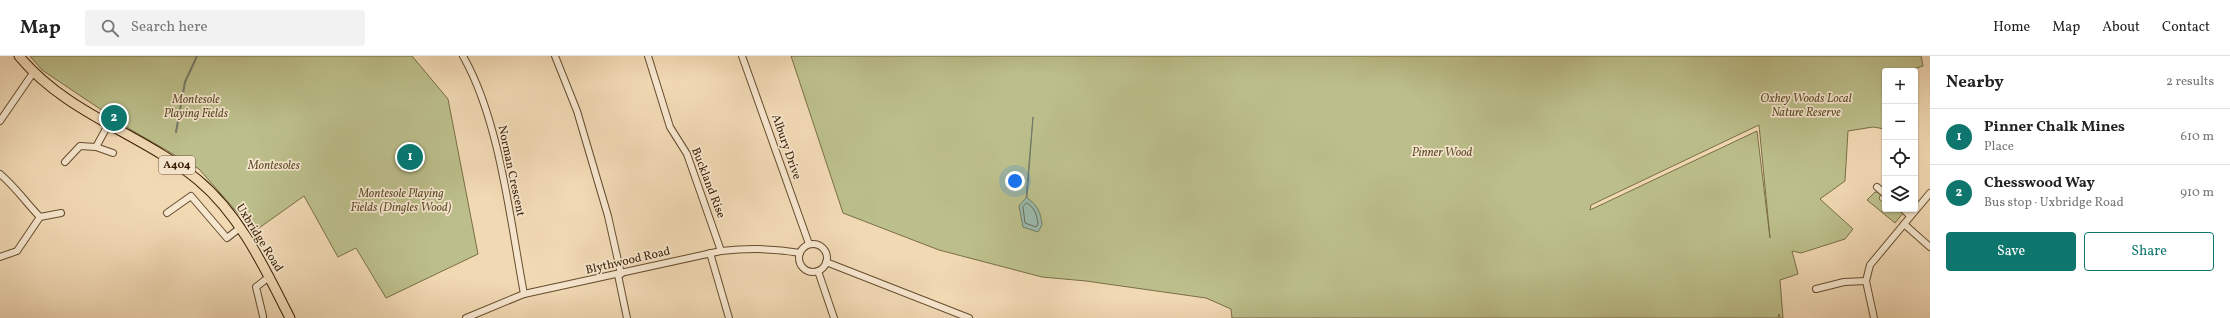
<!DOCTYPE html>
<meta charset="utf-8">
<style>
body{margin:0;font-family:Vollkorn,serif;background:#f2f2f2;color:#222}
.controls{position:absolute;right:12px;top:12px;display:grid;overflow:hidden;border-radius:4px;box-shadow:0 1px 3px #0004}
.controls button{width:36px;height:36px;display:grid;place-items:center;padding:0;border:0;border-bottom:1px solid #e0e0e0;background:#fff;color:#222;font:20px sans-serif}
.you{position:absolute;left:1015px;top:125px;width:14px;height:14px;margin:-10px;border:3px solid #fff;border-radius:50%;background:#1a73e8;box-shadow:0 0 0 6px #1a73e833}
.badge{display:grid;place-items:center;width:26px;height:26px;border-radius:50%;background:#0f766e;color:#fff;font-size:13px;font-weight:700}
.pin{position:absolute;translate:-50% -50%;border:2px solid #fff;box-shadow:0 1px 4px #0006}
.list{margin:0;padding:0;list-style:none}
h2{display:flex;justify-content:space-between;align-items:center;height:52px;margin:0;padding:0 16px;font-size:17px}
h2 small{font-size:13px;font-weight:400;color:#767676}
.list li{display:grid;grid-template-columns:26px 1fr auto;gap:12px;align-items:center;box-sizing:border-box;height:56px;padding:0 16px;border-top:1px solid #e0e0e0}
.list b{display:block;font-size:15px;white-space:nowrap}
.list p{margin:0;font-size:13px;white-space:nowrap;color:#767676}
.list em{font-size:13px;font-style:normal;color:#767676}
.actions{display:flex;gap:8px;padding:12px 16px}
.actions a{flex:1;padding:9px 0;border:1px solid #0f766e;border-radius:4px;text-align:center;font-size:14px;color:#0f766e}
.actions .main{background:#0f766e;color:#fff}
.icon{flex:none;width:22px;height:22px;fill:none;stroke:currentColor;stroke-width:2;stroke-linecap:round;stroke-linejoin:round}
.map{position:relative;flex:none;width:1930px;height:262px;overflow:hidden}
header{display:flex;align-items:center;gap:24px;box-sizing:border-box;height:56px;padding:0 20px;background:#fff;border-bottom:1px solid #e0e0e0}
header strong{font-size:19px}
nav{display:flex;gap:22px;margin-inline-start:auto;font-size:14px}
.search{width:280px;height:36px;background:#f2f2f2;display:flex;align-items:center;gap:10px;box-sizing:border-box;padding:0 14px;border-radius:4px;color:#767676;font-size:15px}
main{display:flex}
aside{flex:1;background:#fff}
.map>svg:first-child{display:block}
</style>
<header>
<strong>Map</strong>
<div class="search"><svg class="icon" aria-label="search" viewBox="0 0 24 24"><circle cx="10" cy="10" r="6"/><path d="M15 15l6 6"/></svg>Search here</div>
<nav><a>Home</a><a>Map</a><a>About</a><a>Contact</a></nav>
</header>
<main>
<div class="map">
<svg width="1930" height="262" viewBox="0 0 1930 262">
<rect width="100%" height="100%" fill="#f1d9b4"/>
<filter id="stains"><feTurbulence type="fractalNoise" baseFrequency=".005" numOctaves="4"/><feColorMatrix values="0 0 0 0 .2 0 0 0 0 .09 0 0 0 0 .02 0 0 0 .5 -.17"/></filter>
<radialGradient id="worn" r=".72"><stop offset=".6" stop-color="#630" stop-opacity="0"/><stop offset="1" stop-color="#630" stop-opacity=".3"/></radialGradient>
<g fill="#bcbf8b" stroke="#796e46" fill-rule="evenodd">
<polygon points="30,0 412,0 448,43 478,198 386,242 356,192 338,201 304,140 252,177 244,164 199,113 133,75 42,14"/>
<path d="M791 0H1921L1923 10 1907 15H1885V73L1873 71 1848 75 1845 125 1820 143 1853 173 1845 183 1801 197 1792 195 1798 218 1780 224 1783 262H1780L1779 258 1778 262H1232L1231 253 1206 242 1086 225 1042 221 939 194 843 157ZM1759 69 1770 182 1757 75 1590 154 1591 149Z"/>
<polygon points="1875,136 1881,137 1879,143 1885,148 1885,153 1893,155 1899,153 1904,156 1895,167 1867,144"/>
</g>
<path fill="#9bbaac" stroke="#737b68" d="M1033 61 1027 142C1037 149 1041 156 1042 169L1038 176 1023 171 1019 150 1026 142Z"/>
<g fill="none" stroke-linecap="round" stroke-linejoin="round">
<path stroke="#686c57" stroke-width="1" d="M1027 147C1035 152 1037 159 1038 168L1036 171 1025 167 1023 151Z"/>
<polyline stroke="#737b68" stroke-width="2" points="176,76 185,26 197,0"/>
<defs>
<g id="street">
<path d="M463 0C500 65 510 164 524 238"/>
<polyline points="555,0 577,55 608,160 621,218"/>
<polyline points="648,0 670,71 687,98 721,195"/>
<polyline points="742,0 809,188"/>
<polyline points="0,65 33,17"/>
<polyline points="96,91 113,97"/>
<polyline points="65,106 80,90 96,91 108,69"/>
<path d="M0 118C15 130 26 147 40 161"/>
<polyline points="1877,131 1885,138"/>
<polyline points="1903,153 1910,160"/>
<polyline points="167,157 191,140 227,182 241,171"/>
<polyline points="1904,168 1930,191"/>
<circle cx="813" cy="202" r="14"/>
<polyline points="710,197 729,262"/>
<polyline points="0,201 17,195 40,161 61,157"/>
<polyline points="826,206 969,262"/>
<polyline points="818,215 834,262"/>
<polyline points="618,219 627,262"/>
<polyline points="1816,233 1844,226 1866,225"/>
<polyline points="263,260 256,231 269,221"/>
<path d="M466 262 524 238 721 195C748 192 773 192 800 197"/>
<polyline points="1874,262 1866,225 1870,209 1930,137"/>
</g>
<path id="primary" d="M19 0C68 59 141 77 198 124 241 160 265 213 290 262"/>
</defs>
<use href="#street" stroke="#654c2e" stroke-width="8"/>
<use href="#primary" stroke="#361d02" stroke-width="11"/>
<use href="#street" stroke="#f6e6ce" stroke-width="6"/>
<use href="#primary" stroke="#f1d9b4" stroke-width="9"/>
</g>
<g text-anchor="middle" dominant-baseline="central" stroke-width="3.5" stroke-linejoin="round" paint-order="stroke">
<rect fill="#f6e6ce" stroke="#70593f" stroke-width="1" x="159" y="100" width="36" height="18" rx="3"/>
<g font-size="11" font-weight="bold" fill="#361d02">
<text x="177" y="109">A404</text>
</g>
<g font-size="12" font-style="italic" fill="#5e4e2b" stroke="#f6e6ce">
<text x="1806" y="43">Oxhey Woods Local<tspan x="1806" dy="14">Nature Reserve</tspan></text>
<text x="196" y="44">Montesole<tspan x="196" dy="14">Playing Fields</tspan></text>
<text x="1442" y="97">Pinner Wood</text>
<text x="274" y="110">Montesoles</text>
<text x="401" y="138">Montesole Playing<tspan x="401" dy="14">Fields (Dingles Wood)</tspan></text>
</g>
<g font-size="12" fill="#361d02" stroke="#f6e6ce">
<text transform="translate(786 91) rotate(71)">Albury Drive</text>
<text transform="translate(511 115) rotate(78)">Norman Crescent</text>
<text transform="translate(708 127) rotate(69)">Buckland Rise</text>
<text transform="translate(259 182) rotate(58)">Uxbridge Road</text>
<text transform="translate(628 205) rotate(-13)">Blythwood Road</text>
</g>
</g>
<rect width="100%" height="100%" filter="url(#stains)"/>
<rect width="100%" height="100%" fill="url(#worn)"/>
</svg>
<div class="controls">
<button>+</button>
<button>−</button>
<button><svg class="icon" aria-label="locate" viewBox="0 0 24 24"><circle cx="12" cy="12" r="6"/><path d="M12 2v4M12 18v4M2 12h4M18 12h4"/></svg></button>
<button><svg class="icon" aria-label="layers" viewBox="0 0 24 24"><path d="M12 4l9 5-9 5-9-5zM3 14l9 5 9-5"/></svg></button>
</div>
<div class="you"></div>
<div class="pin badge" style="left:410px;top:101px">1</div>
<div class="pin badge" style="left:114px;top:62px">2</div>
</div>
<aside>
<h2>Nearby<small>2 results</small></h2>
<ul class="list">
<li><span class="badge">1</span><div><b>Pinner Chalk Mines</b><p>Place</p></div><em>610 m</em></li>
<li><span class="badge">2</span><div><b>Chesswood Way</b><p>Bus stop · Uxbridge Road</p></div><em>910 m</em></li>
</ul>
<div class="actions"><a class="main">Save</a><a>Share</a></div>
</aside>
</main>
